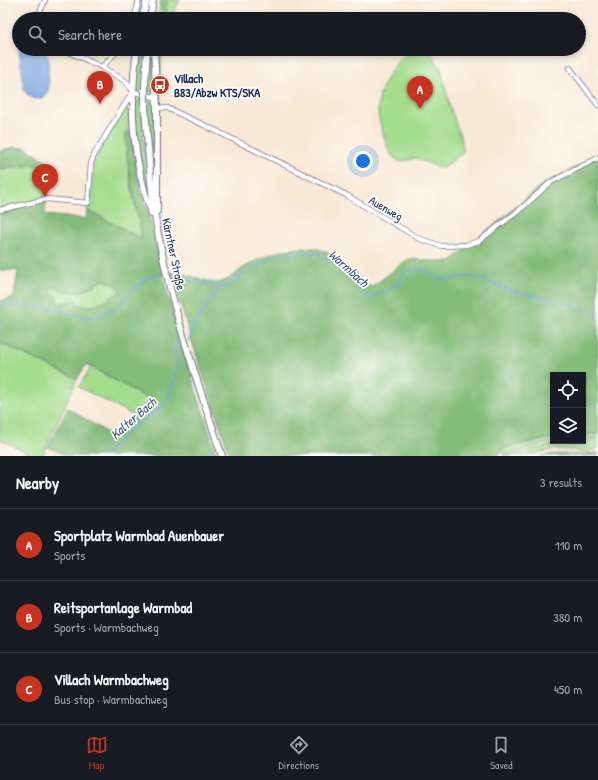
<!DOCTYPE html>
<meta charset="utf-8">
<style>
body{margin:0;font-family:"Patrick Hand",sans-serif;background:#242831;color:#f1f3f6}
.controls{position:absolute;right:12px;bottom:12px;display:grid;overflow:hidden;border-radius:0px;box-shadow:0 2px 6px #0003}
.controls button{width:36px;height:36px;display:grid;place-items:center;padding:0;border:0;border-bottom:1px solid #363941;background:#171b24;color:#f1f3f6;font:20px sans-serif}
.you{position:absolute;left:363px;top:161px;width:14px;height:14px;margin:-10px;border:3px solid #fff;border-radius:50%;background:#1a73e8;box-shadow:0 0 0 6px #1a73e833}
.badge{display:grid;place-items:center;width:26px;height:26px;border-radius:50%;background:#c8321e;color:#fff;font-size:13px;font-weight:700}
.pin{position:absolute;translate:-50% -33px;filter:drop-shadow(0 1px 2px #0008)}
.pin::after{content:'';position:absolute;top:21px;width:14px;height:12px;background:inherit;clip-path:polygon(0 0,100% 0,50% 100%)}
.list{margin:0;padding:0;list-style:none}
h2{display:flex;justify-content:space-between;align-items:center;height:52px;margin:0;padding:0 16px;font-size:17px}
h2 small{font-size:13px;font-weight:400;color:#9ea1a6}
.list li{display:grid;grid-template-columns:26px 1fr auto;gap:12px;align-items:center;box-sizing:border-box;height:72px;padding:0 16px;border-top:1px solid #363941}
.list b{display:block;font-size:15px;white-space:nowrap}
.list p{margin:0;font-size:13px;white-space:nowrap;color:#9ea1a6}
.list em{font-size:13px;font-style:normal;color:#9ea1a6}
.icon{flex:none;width:22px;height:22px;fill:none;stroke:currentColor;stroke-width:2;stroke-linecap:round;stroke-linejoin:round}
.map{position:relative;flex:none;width:598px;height:456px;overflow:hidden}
.search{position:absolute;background:#171b24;box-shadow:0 2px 6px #0003;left:12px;right:12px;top:12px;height:44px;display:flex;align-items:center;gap:10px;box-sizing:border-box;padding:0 14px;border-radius:22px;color:#9ea1a6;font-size:15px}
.sheet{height:268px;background:#171b24}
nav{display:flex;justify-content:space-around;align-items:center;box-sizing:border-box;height:56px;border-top:1px solid #363941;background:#171b24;font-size:11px;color:#9ea1a6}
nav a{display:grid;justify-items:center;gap:2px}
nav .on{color:#c8321e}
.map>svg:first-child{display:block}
</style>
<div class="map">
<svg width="598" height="456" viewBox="0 0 598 456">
<rect width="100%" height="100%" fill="#fdfcf7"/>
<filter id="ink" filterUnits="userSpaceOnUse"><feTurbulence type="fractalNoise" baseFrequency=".025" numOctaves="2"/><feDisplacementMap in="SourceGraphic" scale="8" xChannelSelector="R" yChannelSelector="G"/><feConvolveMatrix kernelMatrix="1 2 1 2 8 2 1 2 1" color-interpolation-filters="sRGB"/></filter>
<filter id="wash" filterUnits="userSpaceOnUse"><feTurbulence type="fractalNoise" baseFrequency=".012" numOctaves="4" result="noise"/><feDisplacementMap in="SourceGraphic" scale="16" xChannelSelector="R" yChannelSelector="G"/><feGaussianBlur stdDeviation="0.9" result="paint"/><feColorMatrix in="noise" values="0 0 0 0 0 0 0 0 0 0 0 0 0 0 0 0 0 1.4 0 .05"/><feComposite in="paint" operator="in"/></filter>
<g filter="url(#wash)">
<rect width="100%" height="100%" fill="#f8e9d6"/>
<g fill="#a5dd8e" stroke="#608676">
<polygon points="167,0 180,0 170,19 158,19 160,4 163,12 166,11"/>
<polygon points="139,49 144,49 141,92 137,91 135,88"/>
<polygon points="151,49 152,49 154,87 151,92 148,92"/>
<polygon points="156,49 162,49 160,103 158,102 159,69"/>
<path d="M414 49H429L441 69 450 107 462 141 463 152 442 169 415 158 400 162C388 154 389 151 384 137 382 129 378 119 378 110 379 86 393 60 414 49Z"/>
<polygon points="141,99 144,151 148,189 147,192 139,163 135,105 138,101"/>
<polygon points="149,100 154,104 155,179 153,177 149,112"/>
<path d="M124 109 130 111V120L127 128 129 131 126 134C126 170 135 205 143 239L87 210C95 193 91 177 95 160Z"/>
<polygon points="47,164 46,198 0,208 0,169 34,165"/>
<path d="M103 280C110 282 117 284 121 291 106 300 89 314 73 301L59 304 50 291V288L54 287 65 291 82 292Z"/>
<polygon points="0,343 77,379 42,456 34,456 0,439"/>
<polygon points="91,367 151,400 135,416 79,387"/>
<polygon points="583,434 598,434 598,438 583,439"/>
<polygon points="551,438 553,438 553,441 563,441 540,445 504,454 502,452 507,447"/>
<polygon points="598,440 598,447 589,452 556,449 523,456 503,456 558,444"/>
</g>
<g fill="#84bc79" stroke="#50766c" fill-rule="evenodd">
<polygon points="161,0 167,0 167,11 163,12 160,4"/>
<path d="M129 131 132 132 136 169 151 224 165 284 180 340 217 456H69L48 447 68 408 114 437 151 400 91 367 86 365 77 379 0 343V301L14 297 18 270 0 271V212L46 201 45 215 86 219 87 210 142 239C137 204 126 170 126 134ZM103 280C110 282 117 284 121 291 108 300 94 311 77 305L76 301 59 304 57 302V298L50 291V288L54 287 65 291 82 292Z"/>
<polygon points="14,147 26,148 38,156 46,160 47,164 34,165 0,169 0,151"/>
<path d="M598 156V434H583V375H553V438L507 447 500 454 493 456H230L191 339 171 272 184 274 214 283C227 283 236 273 246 266 263 256 281 249 301 248 306 248 311 247 316 248 330 252 341 262 352 272L353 271 367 285 372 287 408 259 450 262 543 184Z"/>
<path d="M598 452V456H541C546 455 552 454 557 454 571 453 585 456 598 452Z"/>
</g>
<path fill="#70a2db" stroke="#46689c" d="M19 49H41L48 56C49 62 48 67 48 73 49 86 52 99 34 99L29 96 24 90Z"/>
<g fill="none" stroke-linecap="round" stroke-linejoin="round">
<g stroke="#70a2db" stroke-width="1.5">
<path d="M169 275 221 288 234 283 242 275 251 269 282 254 318 253 337 265 361 291 369 298C372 298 396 286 399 283 401 281 401 277 403 275 406 271 413 269 417 269 427 267 433 277 442 279 451 281 460 276 469 276 482 277 500 287 513 291 523 295 535 295 546 298 564 302 581 308 598 315"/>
<path d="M0 304C16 305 33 306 49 308 68 311 87 322 106 314 129 304 138 273 166 274"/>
<path d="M188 342C197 318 204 308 221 288"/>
<polyline points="104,456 134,427 148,418 153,412 162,408 165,403 173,385 177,367 175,358 175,348 178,346 183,345"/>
</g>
</g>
</g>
<g filter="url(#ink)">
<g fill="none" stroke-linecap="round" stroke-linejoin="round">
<defs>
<g id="minor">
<polyline points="25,19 26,19"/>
<polyline points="37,19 45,0"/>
<polyline points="134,19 139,0"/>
<polyline points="62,49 102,67 125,81 133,91"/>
<polyline points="102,67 119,49"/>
<polyline points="570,68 598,105"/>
<polyline points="133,91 143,95 156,97"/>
<polyline points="157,108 167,108 206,126 346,195 418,238 441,246 466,245 479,241 522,208 551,182 598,158"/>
<polyline points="0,210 47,199 88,203 91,163 95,153 133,91"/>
</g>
<g id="major">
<polyline points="142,19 147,0"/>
<polyline points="150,19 153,0"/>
<path d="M137 49C129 104 132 161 152 214"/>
<polyline points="154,49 157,108 157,211"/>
<polyline points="145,85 147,49"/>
<path d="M145 107C148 148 150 188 157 228 171 306 197 381 222 456"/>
</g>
</defs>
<use href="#minor" stroke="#687088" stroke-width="6"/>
<use href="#major" stroke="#687088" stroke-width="8"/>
<use href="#minor" stroke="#fff" stroke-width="4.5"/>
<use href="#major" stroke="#fff" stroke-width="6"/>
<defs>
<polyline id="major-bridge" points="145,85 145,107"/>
</defs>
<use href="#major-bridge" stroke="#687088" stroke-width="8" stroke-linecap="butt"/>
<use href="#major-bridge" stroke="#fff" stroke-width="6"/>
</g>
</g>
<defs>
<symbol id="bus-disc" viewBox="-11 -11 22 22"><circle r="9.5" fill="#c8321e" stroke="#fdfcf7"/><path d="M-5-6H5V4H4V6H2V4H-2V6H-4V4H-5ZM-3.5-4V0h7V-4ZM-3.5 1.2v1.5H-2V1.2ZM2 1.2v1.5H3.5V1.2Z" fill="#fff"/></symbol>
</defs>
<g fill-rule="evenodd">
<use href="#bus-disc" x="149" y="74" width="22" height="22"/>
</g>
<g text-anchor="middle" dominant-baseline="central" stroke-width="3.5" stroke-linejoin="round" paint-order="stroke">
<g font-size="12" font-weight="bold" fill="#1b2f5e" stroke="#fdfcf7" text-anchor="start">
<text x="174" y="78">Villach<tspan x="174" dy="14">B83/Abzw KTS/SKA</tspan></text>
</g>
<g font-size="12" fill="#1b2f5e" stroke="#fdfcf7">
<text transform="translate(386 208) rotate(30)">Auenweg</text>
<text transform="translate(174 254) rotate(78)">Kärntner Straße</text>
</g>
<g font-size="13" font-style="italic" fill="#39578a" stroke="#fdfcf7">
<text transform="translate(349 268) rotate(42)">Warmbach</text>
<text transform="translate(133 418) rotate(-41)">Kalter Bach</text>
</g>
</g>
</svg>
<div class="controls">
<button><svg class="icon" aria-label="locate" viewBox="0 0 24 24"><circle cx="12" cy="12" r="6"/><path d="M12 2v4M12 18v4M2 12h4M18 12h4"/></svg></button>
<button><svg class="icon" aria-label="layers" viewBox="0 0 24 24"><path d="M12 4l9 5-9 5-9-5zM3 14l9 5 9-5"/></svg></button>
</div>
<div class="you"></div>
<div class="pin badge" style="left:420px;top:109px">A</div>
<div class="pin badge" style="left:100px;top:104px">B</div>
<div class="pin badge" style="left:45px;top:197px">C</div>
<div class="search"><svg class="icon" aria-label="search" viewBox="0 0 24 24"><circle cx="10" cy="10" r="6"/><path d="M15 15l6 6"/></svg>Search here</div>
</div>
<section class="sheet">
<h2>Nearby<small>3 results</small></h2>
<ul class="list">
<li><span class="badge">A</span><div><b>Sportplatz Warmbad Auenbauer</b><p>Sports</p></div><em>110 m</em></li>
<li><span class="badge">B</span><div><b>Reitsportanlage Warmbad</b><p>Sports · Warmbachweg</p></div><em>380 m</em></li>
<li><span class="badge">C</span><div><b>Villach Warmbachweg</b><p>Bus stop · Warmbachweg</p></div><em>450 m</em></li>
</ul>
</section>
<nav>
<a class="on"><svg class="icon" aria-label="map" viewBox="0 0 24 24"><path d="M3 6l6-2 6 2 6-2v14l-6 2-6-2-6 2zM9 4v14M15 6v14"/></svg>Map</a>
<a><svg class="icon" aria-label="directions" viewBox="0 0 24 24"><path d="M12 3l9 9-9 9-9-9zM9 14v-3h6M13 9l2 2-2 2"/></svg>Directions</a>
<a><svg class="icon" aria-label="saved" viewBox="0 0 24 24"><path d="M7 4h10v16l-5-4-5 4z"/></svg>Saved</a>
</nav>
